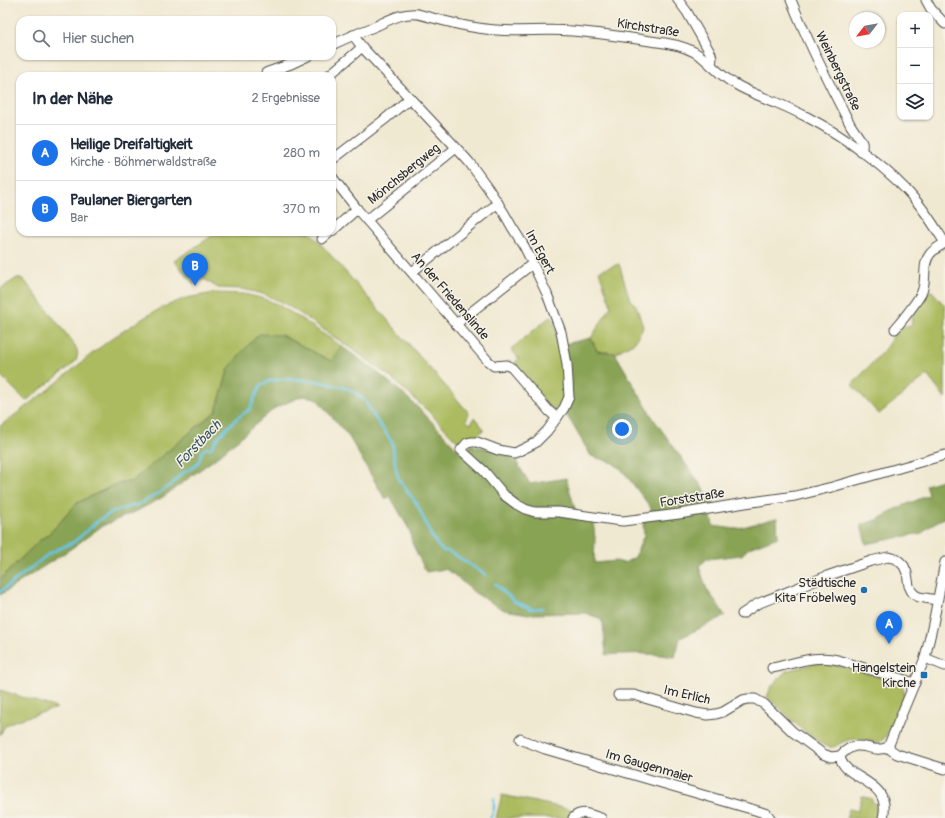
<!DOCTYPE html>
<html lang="de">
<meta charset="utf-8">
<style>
body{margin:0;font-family:Pangolin,sans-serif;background:#f2f2f3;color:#1f2937}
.controls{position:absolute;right:12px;top:12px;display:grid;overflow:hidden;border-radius:8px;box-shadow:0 1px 3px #0004}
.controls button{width:36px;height:36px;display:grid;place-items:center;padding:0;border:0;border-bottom:1px solid #e0e1e3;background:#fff;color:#1f2937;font:20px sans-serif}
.compass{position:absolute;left:849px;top:12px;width:36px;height:36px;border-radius:50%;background:#fff;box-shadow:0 1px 3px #0004;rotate:239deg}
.you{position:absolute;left:622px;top:429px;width:14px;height:14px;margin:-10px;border:3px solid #fff;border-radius:50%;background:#1a73e8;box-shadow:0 0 0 6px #1a73e833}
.badge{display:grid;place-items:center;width:26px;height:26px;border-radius:50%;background:#1a73e8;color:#fff;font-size:13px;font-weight:700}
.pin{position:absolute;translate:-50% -33px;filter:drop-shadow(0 1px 2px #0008)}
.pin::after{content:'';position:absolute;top:21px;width:14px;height:12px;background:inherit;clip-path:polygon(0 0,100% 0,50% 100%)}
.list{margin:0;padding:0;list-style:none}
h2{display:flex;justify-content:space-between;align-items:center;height:52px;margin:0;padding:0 16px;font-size:17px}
h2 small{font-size:13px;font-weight:400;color:#747a83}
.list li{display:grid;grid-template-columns:26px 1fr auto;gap:12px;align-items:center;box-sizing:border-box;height:56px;padding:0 16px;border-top:1px solid #e0e1e3}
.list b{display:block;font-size:15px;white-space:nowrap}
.list p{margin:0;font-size:13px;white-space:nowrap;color:#747a83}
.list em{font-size:13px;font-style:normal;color:#747a83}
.icon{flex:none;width:22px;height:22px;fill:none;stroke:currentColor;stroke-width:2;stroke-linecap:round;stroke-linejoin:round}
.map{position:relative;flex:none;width:945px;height:818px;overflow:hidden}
.search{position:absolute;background:#fff;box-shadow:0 1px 3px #0004;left:16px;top:16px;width:320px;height:44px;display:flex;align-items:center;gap:10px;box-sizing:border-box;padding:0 14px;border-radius:12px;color:#747a83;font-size:15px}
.panel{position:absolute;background:#fff;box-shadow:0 1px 3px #0004;left:16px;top:72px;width:320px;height:164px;border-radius:12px}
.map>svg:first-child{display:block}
</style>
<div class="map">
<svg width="945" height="818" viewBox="0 0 945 818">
<rect width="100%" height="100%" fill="#f7f3e8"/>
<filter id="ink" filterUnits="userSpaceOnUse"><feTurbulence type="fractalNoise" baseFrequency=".025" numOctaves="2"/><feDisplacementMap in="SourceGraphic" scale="8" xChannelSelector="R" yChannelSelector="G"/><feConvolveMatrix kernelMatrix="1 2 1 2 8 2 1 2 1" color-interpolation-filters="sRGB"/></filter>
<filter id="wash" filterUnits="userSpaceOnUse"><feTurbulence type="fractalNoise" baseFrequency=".012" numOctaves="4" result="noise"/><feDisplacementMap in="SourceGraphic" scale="16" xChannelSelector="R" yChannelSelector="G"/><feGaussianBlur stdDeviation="0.9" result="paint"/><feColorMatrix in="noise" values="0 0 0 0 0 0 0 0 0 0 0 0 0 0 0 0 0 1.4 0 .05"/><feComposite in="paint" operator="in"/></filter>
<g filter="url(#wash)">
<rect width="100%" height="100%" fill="#f0e9d2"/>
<g fill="#acbb5e" stroke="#6c7344">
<polygon points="218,232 248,232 252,234 255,232 310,232 344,270 469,413 466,421 471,424 474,417 484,429 474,439 462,442 457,441 428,411 388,375 366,359 298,312 280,301 263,294 242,289 218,288 204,279 194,284 174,261"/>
<polygon points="619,264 630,300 636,305 643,327 635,342 615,353 597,351 591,338 611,306 599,271"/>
<path d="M17 278H20L24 280 74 344C79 352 79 357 73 364L26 401 0 375V289Z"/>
<polygon points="928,291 932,291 945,306 945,398 927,375 879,414 852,385 884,350 899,328 904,326 908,327 912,325 911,316 921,304"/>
<polygon points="214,293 244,294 261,298 275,303 300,318 341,346 331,361 281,335 229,368 216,411 132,481 114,485 77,503 52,531 39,541 0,579 0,426 53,386 94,352 114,337 150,314 166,306 186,298"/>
<path d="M551 316H552L564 360 565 402C559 408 557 412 549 407L514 363 519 359 511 349Z"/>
<path d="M823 663 837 665 896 682C902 685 905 689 904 696L886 736C879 747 869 740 858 739 852 739 846 740 841 743 838 744 835 747 833 747 819 750 782 710 772 701L767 697 771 687 786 671 814 664Z"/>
<polygon points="0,690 57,708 14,721 5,726 0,735"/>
<polygon points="502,795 564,808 572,810 573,812 569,818 496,818"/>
<polygon points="862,796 872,799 872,802 877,804 877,812 876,818 846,818 849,809 858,811"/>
</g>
<g fill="#89a355" stroke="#5a6740">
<path d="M259 334 281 335 331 361 341 346C355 356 370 366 383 377 413 400 438 428 463 455L471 445 516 455 517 463 530 484 566 478 576 512 593 520 595 538 594 563 616 561 624 563 635 557 644 535 643 522 651 516V508L623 471 613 463 591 456 565 412V344L591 338 597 351 615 353 653 418 715 505 704 509 705 515 707 517 711 516 713 526 735 529 777 518 778 537 749 548 742 555 707 559 699 566 707 590 717 603 725 616 680 638 675 657C652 653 629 653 606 655L603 623 599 618 585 613 528 614 504 610 475 593 453 574 445 569 426 572 412 543 410 531 390 496 385 499 349 437 316 398 302 396 275 408 216 458 163 497 137 511 102 526 72 548 0 595V579L39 541 52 531 77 503 114 485 132 481 216 411 229 368 241 353Z"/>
<path d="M945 479V518C935 521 927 529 920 535L916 534 866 544 861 525 879 519 893 510 929 495 926 485Z"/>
</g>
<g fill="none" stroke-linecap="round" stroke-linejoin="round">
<g stroke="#65c5e3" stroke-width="2.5">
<polyline points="495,584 515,602 532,609 542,608"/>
<polyline points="0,592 50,553 74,542 98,521 111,513 121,509 137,505 156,495 173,483 181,474 194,467 199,461 202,451 207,448 211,448 219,436 236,419 250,409 260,386 269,381 283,379 312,380 346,388 354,392 365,401 373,415 392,442 396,470 399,480 417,504 431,535 438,546 443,551 447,551 455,555 486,575"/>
<path d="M490 818C495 813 494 805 494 799"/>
</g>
</g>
</g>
<g filter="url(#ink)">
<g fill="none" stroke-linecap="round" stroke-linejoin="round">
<defs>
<g id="minor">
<polyline points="678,0 687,12 711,54 712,58 711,65"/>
<path d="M791 0C808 42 828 82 849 122 852 129 860 137 862 143 863 146 862 149 861 152"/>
<polyline points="926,0 931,9 945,24"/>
<polyline points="353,35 362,47 451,142 469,162 488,188 504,213 512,227 524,246 529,256 547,294 561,332 567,364 569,397 564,408 547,431 535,443 517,452 514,453 498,450 477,442 472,442 467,443 461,450 484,471 504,495 516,504 525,509 535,512 559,512 614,520 623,521 679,514 745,503 795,496 832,487 945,455"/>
<path d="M332 45C346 38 361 32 376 26 389 20 403 12 418 14 444 21 469 28 496 30 521 32 546 29 572 31 603 33 634 39 665 43 678 45 692 49 702 57 713 66 722 77 735 84 748 92 763 97 777 103 787 107 797 112 807 117 844 136 891 170 917 202 928 215 936 229 945 243"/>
<polyline points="265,76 266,73 268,72 291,64 308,56"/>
<polyline points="328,76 352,56 362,47"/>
<polyline points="332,160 384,120 410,98"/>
<polyline points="332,177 357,209 488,361 494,366 507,365 512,368 549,411 557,418"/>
<polyline points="367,220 456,148"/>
<polyline points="332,231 357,209"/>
<polyline points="322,239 330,232"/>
<polyline points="412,272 498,203"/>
<polyline points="456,324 532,264"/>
<path d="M895 329C904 318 914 306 921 294 928 281 921 265 930 254 934 249 940 246 945 243"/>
<polyline points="742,614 757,604 827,576 871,561 888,557 896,559 899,561 904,566 907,573 909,586 912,592 915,595 919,597 937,600"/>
<polyline points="925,658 945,666"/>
<path d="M772 668C793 664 816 654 838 660L915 683"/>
<polyline points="618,695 634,695 696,713 708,715 716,714 723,712 743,700 748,699 755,699 764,704 793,732 823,754 831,757 840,756"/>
<polyline points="520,739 545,749 758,811 767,814 770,818"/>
<polyline points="888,747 925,658 933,624 945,562"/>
<polyline points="888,747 891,750 897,754 945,769"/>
<path d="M840 756C843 781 893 778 883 818"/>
<path d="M840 756C860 734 870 756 888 747"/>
<path d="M573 818C582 809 590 815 601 818"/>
</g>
</defs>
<use href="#minor" stroke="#494844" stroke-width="11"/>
<use href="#minor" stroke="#fff" stroke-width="9"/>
</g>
</g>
<g fill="#1f6fb2" stroke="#f7f3e8" stroke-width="1.5">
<circle cx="864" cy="590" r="4"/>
<rect x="920" y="671" width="8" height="8" rx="2"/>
</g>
<g text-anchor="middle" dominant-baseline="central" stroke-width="3" stroke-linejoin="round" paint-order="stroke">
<g font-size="13" fill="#2b2b2b" stroke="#f7f3e8">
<text transform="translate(648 28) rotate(9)">Kirchstraße</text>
<text transform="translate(838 71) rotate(64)">Weinbergstraße</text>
<text transform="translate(404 174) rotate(-39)">Mönchsbergweg</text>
<text transform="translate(540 252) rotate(62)">Im Egert</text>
<text transform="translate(450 296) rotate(49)">An der Friedenslinde</text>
<text transform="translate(692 498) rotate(-9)">Forststraße</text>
<text transform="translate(687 695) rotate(13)">Im Erlich</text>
<text transform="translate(649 766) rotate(16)">Im Gaugenmaier</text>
</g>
<g font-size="13" fill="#2b2b2b" stroke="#f7f3e8" text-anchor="end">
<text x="856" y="583">Städtische<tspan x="856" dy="15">Kita Fröbelweg</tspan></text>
<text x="916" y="668">Hangelstein<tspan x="916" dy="15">Kirche</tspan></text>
</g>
<g font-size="14" font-style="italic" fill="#3c5962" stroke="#f7f3e8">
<text transform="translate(198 444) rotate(-46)">Forstbach</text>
</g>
</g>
</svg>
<div class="controls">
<button>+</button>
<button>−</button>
<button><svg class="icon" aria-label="layers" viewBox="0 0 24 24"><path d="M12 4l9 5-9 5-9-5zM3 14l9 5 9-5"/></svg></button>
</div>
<svg class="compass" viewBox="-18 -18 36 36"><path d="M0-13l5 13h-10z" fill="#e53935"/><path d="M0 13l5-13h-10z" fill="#747a83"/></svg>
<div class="you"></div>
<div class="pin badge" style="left:889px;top:644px">A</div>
<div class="pin badge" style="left:195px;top:286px">B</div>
<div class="search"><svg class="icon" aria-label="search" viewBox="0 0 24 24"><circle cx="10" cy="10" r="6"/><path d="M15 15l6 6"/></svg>Hier suchen</div>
<section class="panel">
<h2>In der Nähe<small>2 Ergebnisse</small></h2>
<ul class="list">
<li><span class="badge">A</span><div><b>Heilige Dreifaltigkeit</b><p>Kirche · Böhmerwaldstraße</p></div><em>280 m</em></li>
<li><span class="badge">B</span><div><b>Paulaner Biergarten</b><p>Bar</p></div><em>370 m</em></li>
</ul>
</section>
</div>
